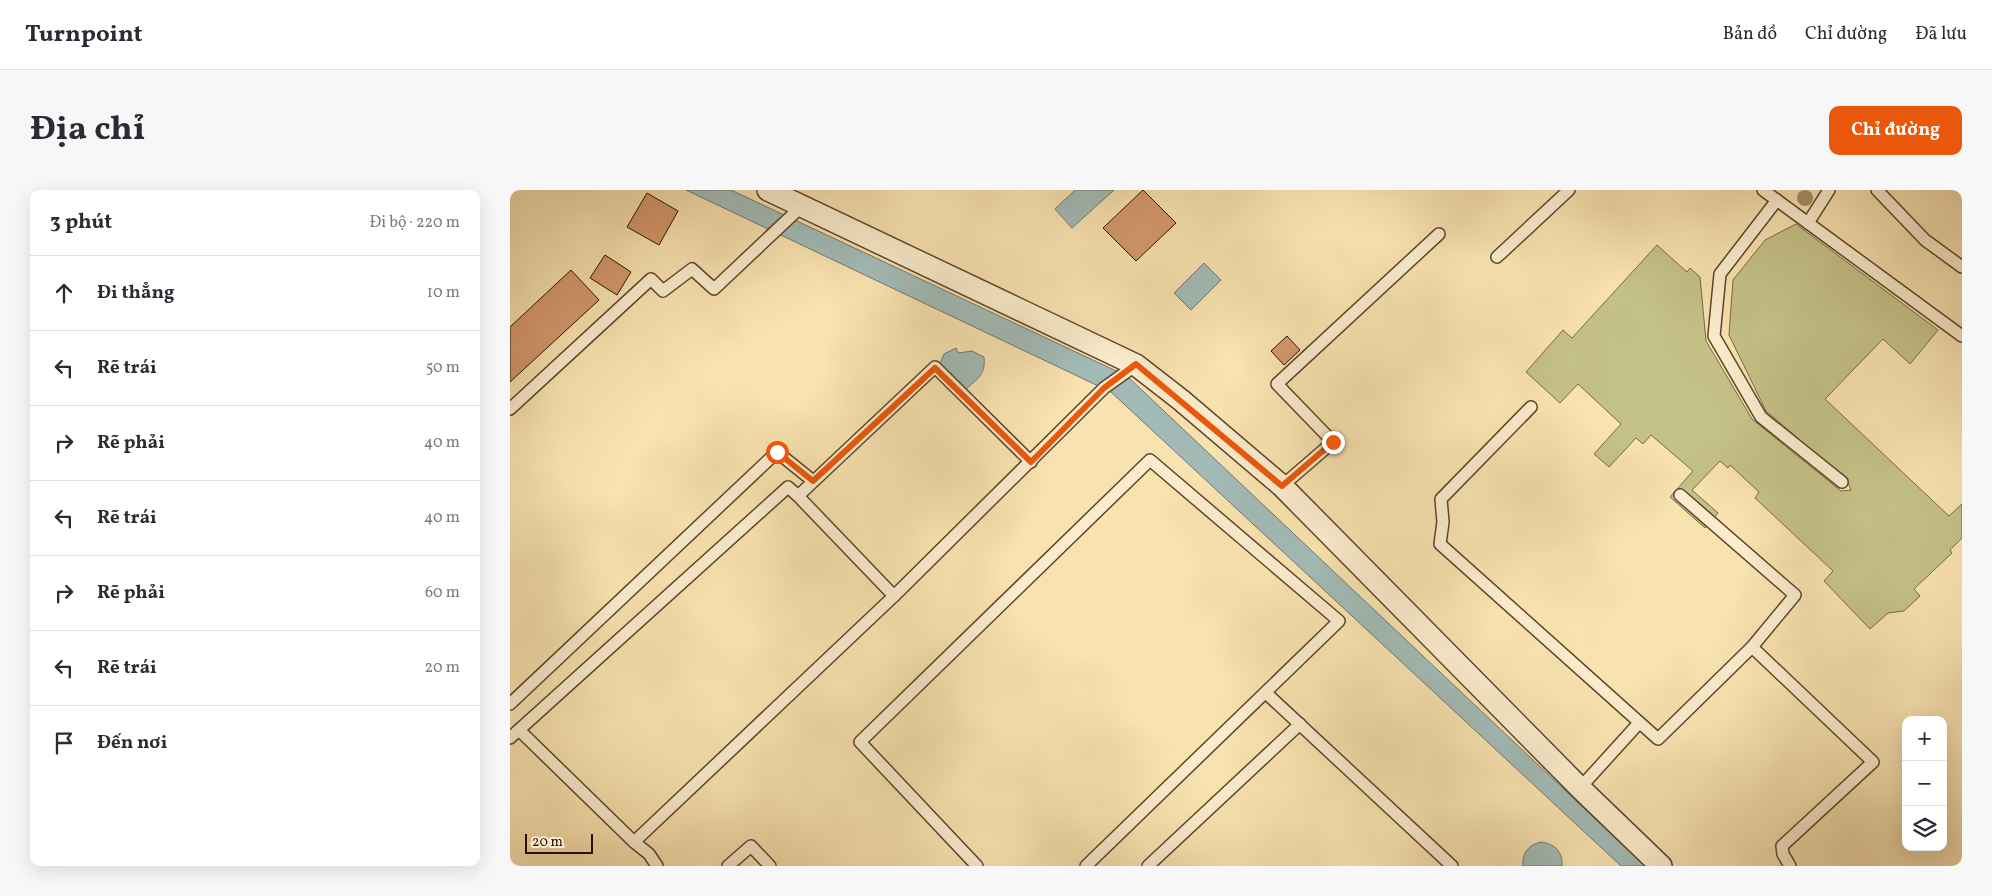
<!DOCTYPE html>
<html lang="vi">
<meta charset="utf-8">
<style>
body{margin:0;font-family:Vollkorn,serif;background:#f7f7f7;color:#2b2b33}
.controls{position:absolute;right:15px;bottom:15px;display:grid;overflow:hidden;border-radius:10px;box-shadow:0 5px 20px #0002}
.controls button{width:45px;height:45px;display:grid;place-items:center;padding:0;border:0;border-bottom:1px solid #e1e1e2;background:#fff;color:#2b2b33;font:25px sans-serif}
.scale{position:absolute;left:15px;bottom:12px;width:68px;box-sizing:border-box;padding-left:5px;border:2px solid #2b1100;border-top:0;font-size:14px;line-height:18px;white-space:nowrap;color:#2b1100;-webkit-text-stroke:4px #faeccc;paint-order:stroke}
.stop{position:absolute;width:15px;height:15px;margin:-11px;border:4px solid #ea580c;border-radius:50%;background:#fff}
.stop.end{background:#ea580c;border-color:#fff;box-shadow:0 1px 5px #0008}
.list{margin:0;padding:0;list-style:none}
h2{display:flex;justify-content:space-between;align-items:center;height:65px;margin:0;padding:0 20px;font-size:21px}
h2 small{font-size:16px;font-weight:400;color:#7c7c81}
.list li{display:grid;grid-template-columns:32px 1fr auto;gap:15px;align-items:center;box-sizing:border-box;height:75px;padding:0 20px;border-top:1px solid #e1e1e2}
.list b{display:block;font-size:19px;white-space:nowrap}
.list em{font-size:16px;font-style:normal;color:#7c7c81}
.icon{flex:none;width:28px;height:28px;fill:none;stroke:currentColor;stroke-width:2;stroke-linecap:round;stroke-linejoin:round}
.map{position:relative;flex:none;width:1452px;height:676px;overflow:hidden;border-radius:10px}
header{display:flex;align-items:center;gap:30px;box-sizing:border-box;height:70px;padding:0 25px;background:#fff;border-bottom:1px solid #e1e1e2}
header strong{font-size:24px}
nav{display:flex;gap:28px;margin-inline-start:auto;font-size:18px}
.intro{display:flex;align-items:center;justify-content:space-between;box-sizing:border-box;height:120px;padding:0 30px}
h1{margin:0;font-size:35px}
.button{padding:12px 22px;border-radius:10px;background:#ea580c;color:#fff;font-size:18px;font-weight:700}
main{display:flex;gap:30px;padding:0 30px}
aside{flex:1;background:#fff;border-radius:10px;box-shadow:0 5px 20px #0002}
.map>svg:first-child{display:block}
</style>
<header>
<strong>Turnpoint</strong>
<nav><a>Bản đồ</a><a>Chỉ đường</a><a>Đã lưu</a></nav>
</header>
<div class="intro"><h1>Địa chỉ</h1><a class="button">Chỉ đường</a></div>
<main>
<aside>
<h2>3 phút<small>Đi bộ · 220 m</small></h2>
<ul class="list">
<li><svg class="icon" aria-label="ahead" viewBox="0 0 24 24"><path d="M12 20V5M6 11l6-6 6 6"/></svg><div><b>Đi thẳng</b></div><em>10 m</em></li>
<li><svg class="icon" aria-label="left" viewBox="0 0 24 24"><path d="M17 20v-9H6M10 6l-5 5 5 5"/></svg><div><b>Rẽ trái</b></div><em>50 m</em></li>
<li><svg class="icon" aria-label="right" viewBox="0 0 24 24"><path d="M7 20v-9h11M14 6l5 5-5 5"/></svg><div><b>Rẽ phải</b></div><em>40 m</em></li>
<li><svg class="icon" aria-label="left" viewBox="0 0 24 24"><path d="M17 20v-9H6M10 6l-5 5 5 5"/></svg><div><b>Rẽ trái</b></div><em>40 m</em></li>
<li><svg class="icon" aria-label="right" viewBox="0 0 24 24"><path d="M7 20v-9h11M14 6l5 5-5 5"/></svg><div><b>Rẽ phải</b></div><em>60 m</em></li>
<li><svg class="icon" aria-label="left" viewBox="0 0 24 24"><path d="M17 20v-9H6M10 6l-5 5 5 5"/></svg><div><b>Rẽ trái</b></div><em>20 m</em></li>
<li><svg class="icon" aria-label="arrive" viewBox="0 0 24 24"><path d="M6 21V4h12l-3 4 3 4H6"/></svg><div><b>Đến nơi</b></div></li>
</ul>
</aside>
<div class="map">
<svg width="1452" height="676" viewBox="0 0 1452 676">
<rect width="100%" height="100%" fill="#f8e2b0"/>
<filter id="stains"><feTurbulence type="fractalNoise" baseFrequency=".004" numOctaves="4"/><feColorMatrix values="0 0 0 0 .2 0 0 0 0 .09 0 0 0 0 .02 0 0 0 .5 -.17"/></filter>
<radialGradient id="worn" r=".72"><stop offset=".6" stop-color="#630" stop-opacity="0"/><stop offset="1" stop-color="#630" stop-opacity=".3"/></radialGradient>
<polygon fill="#c4c187" stroke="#786944" points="1286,34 1428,140 1400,174 1373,149 1315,209 1439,326 1452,314 1452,348 1440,360 1442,363 1404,399 1410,406 1394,421 1378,423 1360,439 1314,391 1323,381 1245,308 1249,302 1220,275 1218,278 1210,271 1182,300 1208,323 1195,338 1160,307 1183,281 1141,245 1133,254 1126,248 1099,277 1084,264 1111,234 1068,194 1050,213 1016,182 1053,140 1062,148 1147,55 1177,82 1180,78 1190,87 1196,151 1242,229 1331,301 1341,300 1337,290 1256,221 1219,145 1223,90 1255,50"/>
<g fill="#a2bbb7" stroke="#72776e">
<polygon points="176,0 221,0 617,186 1135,676 1111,676 601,202"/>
<polygon points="565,0 604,0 562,38 545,19"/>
<polygon points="694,73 711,90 681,120 664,103"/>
<path d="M446 158 448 163 462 161 474 167C476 185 467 189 455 200L430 174 434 164Z"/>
<path d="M1031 652C1045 654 1053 662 1052 676H1013C1012 663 1018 655 1031 652Z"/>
</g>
<g fill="#d2986b" stroke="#2b1100">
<polygon points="633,0 666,33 626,71 593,38"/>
<polygon points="137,3 168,21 149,55 117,37"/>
<polygon points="95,65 121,82 107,105 80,88"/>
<polygon points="61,80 89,110 0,192 0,137"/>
<polygon points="777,146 790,160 774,175 761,161"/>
</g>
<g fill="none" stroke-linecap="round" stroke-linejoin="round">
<defs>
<g id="lane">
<polyline points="1253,0 1452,146"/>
<polyline points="1367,0 1415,50 1452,77"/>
<polyline points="1267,10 1210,84 1204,146 1251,227 1332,292"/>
<polyline points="1298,33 1319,0"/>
<polyline points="987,67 1059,0"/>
<polyline points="1021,217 931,309 933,332 930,354 1148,549 1242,457 1363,572 1272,656 1273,664 1280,676"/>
<polyline points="0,219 141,89 153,101 182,79 204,99 292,16"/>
<polyline points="772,296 823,252 767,194 929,44"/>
<polyline points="1170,305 1285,405 1242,457"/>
<polyline points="384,406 288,306 425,177 521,272"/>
<polyline points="756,503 942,676"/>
<polyline points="0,514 267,262 303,291"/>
<polyline points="9,540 124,652"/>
<polyline points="0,548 278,297 288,306"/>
<polyline points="1070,598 1129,533"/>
<polyline points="147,676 139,664 124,652 384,406 594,198 626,175"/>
<polyline points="218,676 241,656 260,676"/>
<polyline points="467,676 350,552 640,270 829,431 576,676"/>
<polyline points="638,676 790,534"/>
</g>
<polyline id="street" points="258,0 626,175 671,210 772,296 1070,598 1151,676"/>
</defs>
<use href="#lane" stroke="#5e452c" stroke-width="14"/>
<use href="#street" stroke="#5e452c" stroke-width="24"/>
<use href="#lane" stroke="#faeccc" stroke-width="11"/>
<use href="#street" stroke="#faeccc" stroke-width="21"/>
</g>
<circle fill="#a59169" cx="1295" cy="8" r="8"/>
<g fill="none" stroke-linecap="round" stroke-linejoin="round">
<polyline stroke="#ea580c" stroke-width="6" points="267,262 303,291 425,178 521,272 594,198 626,174 772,296 823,252"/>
</g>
<rect width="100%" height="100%" filter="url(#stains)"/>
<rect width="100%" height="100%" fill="url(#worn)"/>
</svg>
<div class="controls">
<button>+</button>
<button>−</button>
<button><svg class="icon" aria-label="layers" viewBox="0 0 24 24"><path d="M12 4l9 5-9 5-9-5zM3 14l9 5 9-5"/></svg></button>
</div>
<div class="scale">20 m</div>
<div class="stop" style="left:267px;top:262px"></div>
<div class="stop end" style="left:823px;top:252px"></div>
</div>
</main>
